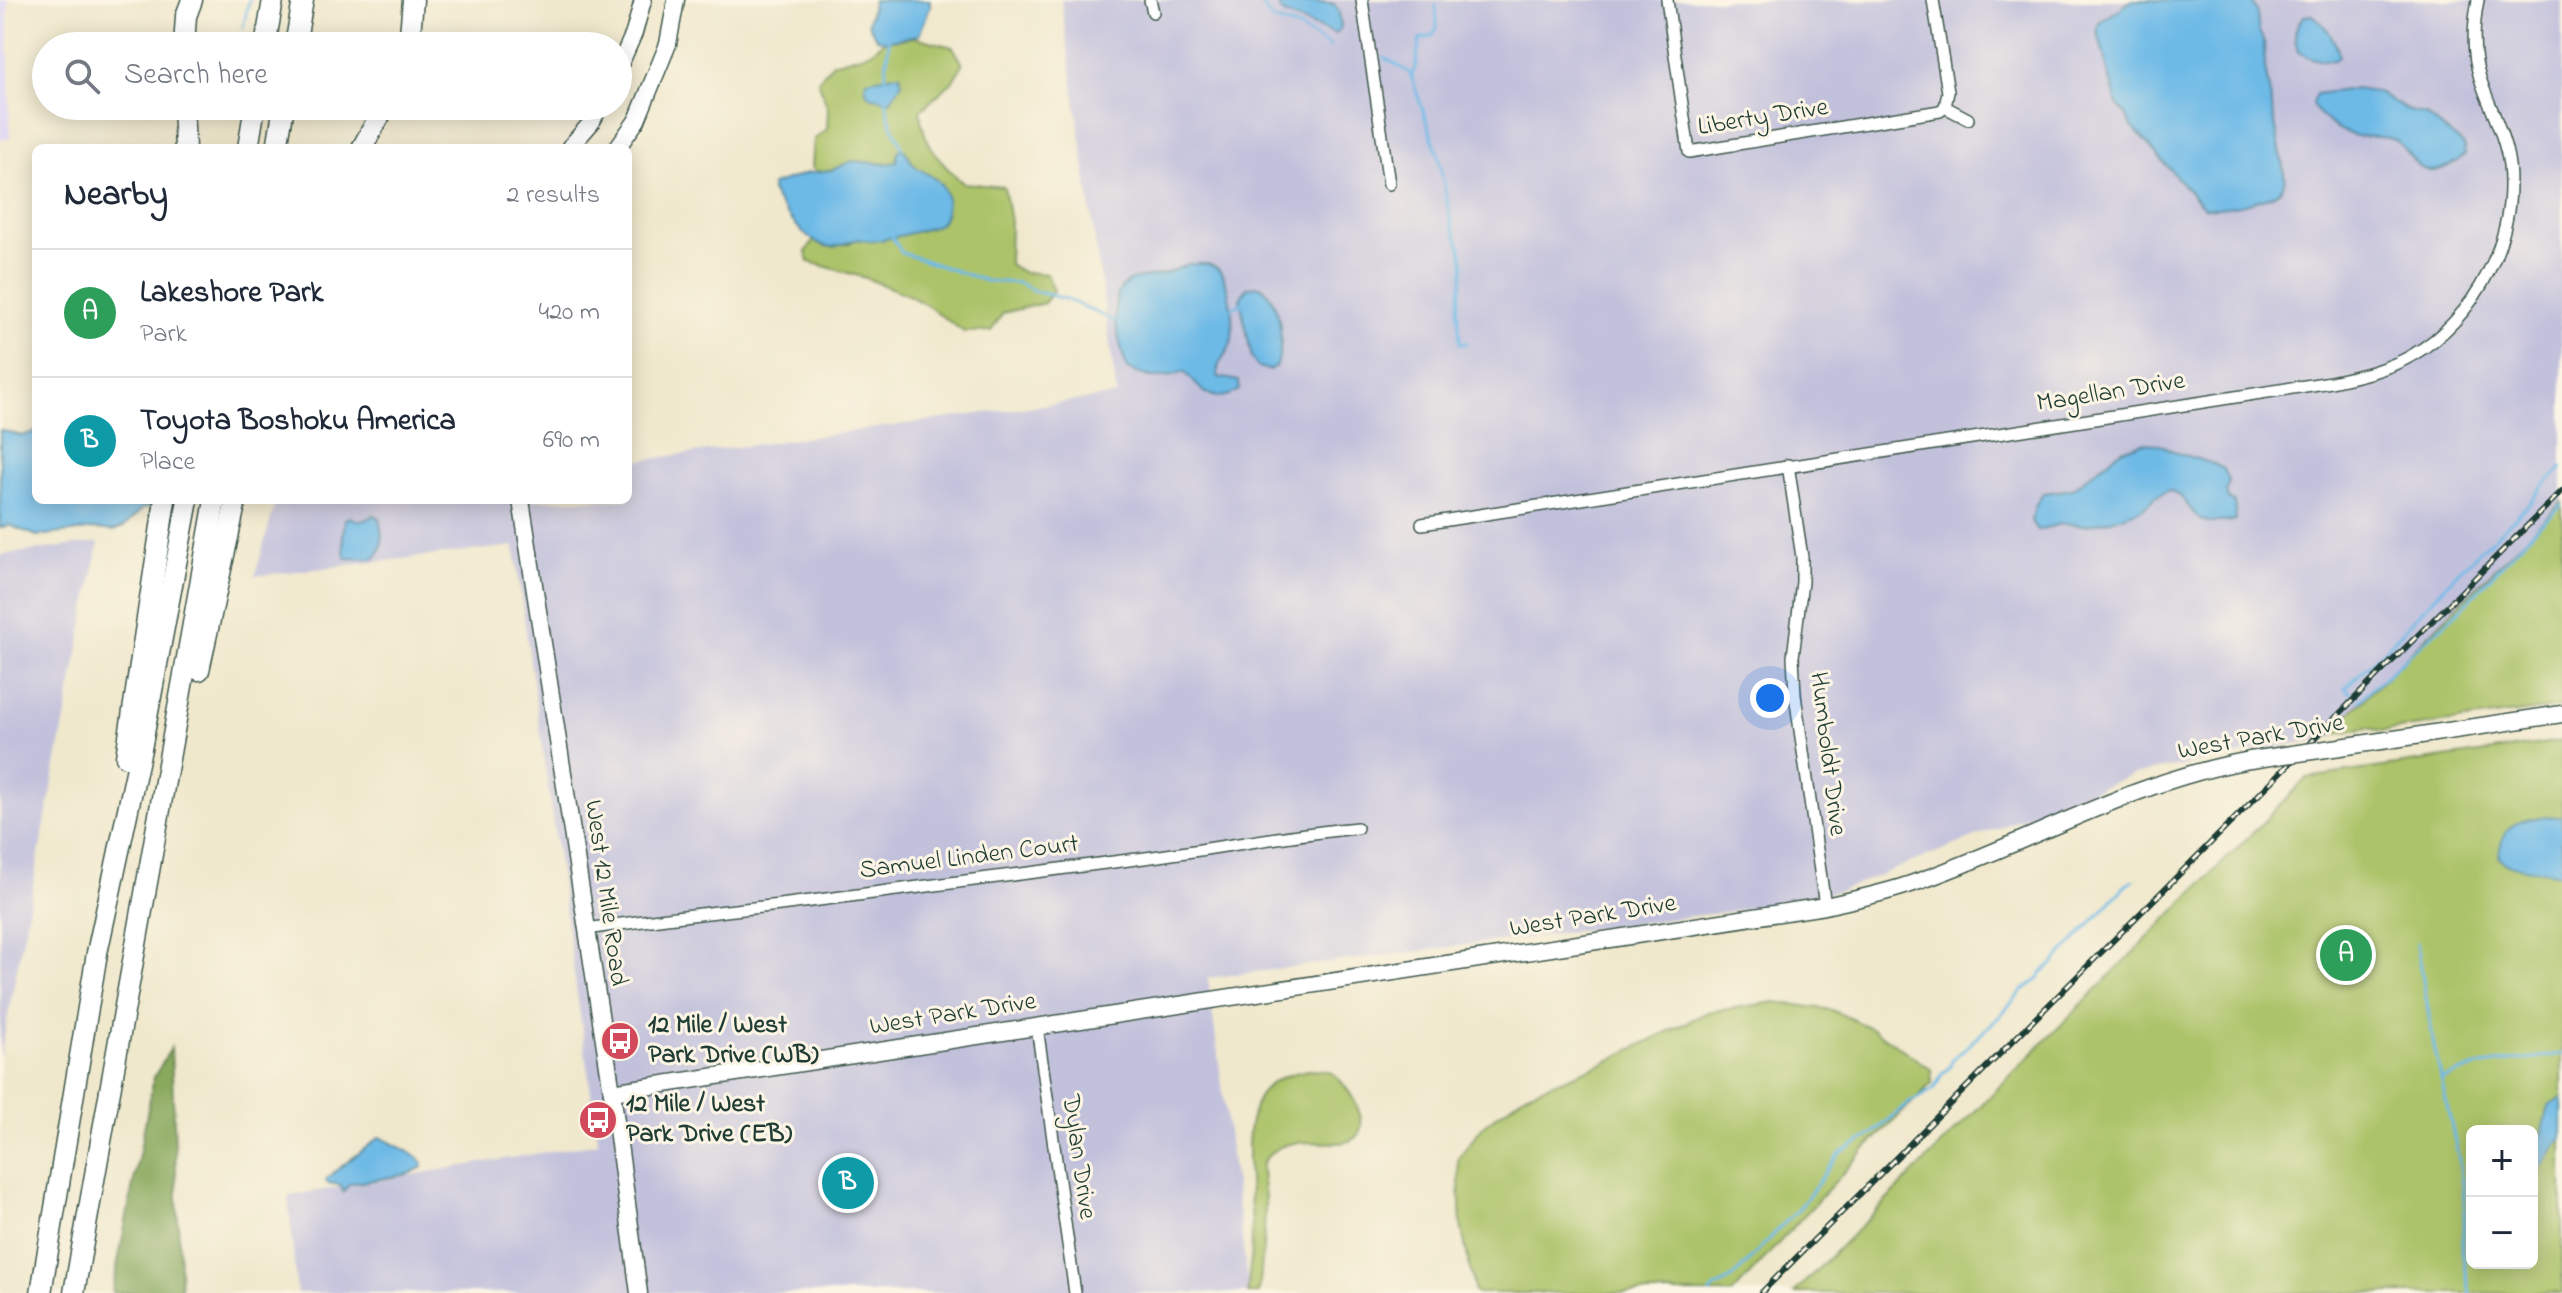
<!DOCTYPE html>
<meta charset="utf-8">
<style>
body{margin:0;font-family:"Indie Flower",sans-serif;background:#f6f6f7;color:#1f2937}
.controls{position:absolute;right:24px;bottom:24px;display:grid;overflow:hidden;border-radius:12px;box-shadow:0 4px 20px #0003}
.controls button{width:72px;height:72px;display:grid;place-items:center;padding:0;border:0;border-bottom:2px solid #e0e1e3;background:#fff;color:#1f2937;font:40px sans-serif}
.you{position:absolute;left:1770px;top:698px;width:28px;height:28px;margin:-20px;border:6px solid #fff;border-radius:50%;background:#1a73e8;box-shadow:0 0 0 12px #1a73e833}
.badge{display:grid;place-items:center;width:52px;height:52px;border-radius:50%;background:#d1495b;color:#fff;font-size:26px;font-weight:700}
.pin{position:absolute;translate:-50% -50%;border:4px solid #fff;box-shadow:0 2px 8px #0006}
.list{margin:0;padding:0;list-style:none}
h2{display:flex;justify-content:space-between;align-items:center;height:104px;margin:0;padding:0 32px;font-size:34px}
h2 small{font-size:26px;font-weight:400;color:#747a83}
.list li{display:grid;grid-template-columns:52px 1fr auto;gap:24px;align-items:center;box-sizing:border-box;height:128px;padding:0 32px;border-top:2px solid #e0e1e3}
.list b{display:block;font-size:30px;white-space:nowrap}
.list p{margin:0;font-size:26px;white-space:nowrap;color:#747a83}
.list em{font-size:26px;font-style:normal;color:#747a83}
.icon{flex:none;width:44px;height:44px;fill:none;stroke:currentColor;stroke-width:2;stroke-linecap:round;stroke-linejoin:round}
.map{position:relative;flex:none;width:2562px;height:1293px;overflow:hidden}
.search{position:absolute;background:#fff;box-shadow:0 4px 20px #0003;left:32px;top:32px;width:600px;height:88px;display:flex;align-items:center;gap:20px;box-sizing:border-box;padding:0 28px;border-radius:44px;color:#747a83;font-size:30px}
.panel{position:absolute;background:#fff;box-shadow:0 4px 20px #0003;left:32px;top:144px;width:600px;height:360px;border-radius:12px}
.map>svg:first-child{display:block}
</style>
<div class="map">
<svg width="2562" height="1293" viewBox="0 0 2562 1293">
<rect width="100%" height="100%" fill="#fcf5e5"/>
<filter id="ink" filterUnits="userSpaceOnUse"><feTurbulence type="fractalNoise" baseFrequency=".0125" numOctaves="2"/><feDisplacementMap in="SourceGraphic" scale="16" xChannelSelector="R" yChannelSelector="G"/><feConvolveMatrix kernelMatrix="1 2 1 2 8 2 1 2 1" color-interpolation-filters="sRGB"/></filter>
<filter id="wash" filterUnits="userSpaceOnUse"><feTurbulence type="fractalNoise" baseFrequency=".006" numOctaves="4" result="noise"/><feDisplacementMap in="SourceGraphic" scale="32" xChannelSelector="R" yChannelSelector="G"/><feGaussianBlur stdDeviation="1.8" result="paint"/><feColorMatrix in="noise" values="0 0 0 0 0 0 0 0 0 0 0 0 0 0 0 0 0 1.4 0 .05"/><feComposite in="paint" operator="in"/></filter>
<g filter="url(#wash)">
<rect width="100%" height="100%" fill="#f0e8cc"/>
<polygon fill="#ddd5f6" points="0,0 8,0 10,139 0,139"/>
<g fill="#c2c1dc">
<polygon points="1061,0 2562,0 2562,514 2335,736 2132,775 1839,891 1732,911 1208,978 1249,1293 297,1293 288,1196 598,1143 514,546 255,576 276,500 628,500 628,462 1117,395"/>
<polygon points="99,542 0,1057 0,555"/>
</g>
<g fill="#acc369" stroke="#66804e" stroke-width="2" fill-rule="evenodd">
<path d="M915 37 953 47 963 64 952 82 920 111C922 142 940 163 963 183L1004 187 1010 221 1009 264 1022 272 1047 274 1054 291 1044 303 1003 313 991 331 964 332 928 306 908 295 866 278 809 262 806 252 814 240 826 246 848 244 857 239 873 241 931 228 946 213C948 169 918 183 908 154L898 152 897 162 892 164 852 161 832 170 817 172 812 167 814 139 827 129 828 109 818 80 833 63 871 52 884 41Z"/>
<polygon points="2562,502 2562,707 2383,731 2368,728 2329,734"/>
<path d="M2562 741V1293H1794L2307 778ZM2472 1131H2532V1263H2472Z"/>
<polygon points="1776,1002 1832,1010 1873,1029 1931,1069 1932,1083 1864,1150 1733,1293 1475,1293 1461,1225 1458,1158 1484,1125 1527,1093 1602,1064 1708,1012"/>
<path d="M1308 1070C1315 1070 1326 1070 1332 1073 1346 1082 1371 1121 1357 1136 1341 1153 1295 1130 1270 1154 1268 1156 1263 1161 1262 1164 1261 1173 1265 1191 1265 1201 1265 1232 1262 1262 1259 1293H1248C1248 1274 1252 1256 1252 1237 1253 1195 1238 1133 1260 1096 1271 1078 1289 1074 1308 1070Z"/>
</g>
<polygon fill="#89a95d" stroke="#547348" stroke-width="2" points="171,1048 181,1293 112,1293 154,1077"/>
<g fill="#6dbae7" stroke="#467c8e" stroke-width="2">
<polygon points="873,0 930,0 930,7 919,35 884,41 876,38 868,23"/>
<path d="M2133 0H2252L2257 14 2259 32 2264 39 2265 68 2283 167C2284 173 2286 180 2283 186 2276 200 2218 212 2203 207L2130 124 2126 114 2117 104 2097 29 2100 22Z"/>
<polygon points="1322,2 1334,4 1339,12 1341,27 1336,34 1284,14 1279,9 1280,6 1284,4"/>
<path d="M2313 15C2326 26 2336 40 2339 56L2335 60C2320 61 2310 59 2298 52 2294 36 2293 29 2304 16Z"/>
<polygon points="900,74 902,83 890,101 869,96 865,88 866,80"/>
<path d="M2355 89 2380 93 2406 110 2426 115 2464 145 2465 155C2457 162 2442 171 2431 171 2412 170 2409 147 2394 140 2382 135 2369 138 2357 136 2339 132 2321 119 2312 104L2316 94Z"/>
<path d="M902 148C909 153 909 161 916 167 925 173 940 179 944 190 949 200 947 217 939 224 932 229 883 240 874 241 868 242 861 238 855 240 846 242 837 249 826 246 805 241 781 209 771 191L772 185 807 173 832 170 852 161 885 164 897 162 898 152Z"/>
<path d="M1189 264C1200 264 1211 262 1219 270 1230 282 1235 327 1231 343 1227 356 1215 362 1218 377L1239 381V390C1213 406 1202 391 1185 372 1157 378 1153 381 1127 368 1120 347 1104 294 1129 281 1136 278 1145 278 1153 276 1166 274 1177 269 1189 264Z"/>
<path d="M1261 286C1282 304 1284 341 1277 365L1269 370 1258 367 1252 359 1240 299 1247 287Z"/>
<polygon points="0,430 22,436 36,431 36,500 156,501 153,506 143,508 124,527 113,531 97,529 37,536 9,525 0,528"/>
<path d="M2142 443 2159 444 2177 453 2214 464 2224 469 2229 481 2226 491 2228 499 2234 502 2236 520C2229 522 2224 522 2216 522 2189 525 2193 498 2169 490L2155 497 2142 509 2111 520 2087 525 2061 524 2037 530 2031 521 2036 504 2044 493 2072 489 2122 450Z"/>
<path d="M373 515 379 518C381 533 387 548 373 559L345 558 343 536 345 519 350 517C359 522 365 522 373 515Z"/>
<path d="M2562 816V874L2507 865 2499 858C2501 816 2527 819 2562 816Z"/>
<polygon points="2562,1098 2562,1139 2532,1180 2532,1143 2542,1135 2549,1106"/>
<polygon points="380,1137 418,1157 423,1163 422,1167 409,1174 349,1184 343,1192 341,1185 327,1183 326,1179 333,1173"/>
</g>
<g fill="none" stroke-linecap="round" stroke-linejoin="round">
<g stroke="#6dbae7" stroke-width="3">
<polyline points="1262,6 1273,20 1299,28 1330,46"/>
<polyline points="243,28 249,0"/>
<polyline points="1385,58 1410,73 1438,154 1452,226 1461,248 1464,266 1458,309 1460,341 1460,344 1467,343"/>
<polyline points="1411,77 1415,68 1420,39 1432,36 1437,28 1436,5"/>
<polyline points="885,79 889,40"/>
<polyline points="886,99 889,117 902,148"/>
<polyline points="892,237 902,253 986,281 1019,283 1037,292 1066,299 1119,323"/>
<polyline points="1229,309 1244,303"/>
<polyline points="2351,693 2345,688 2388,647 2460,570 2528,505 2543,486 2562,468"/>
<polyline points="2359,700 2460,610 2532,532 2562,505"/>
<polyline points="2417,943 2434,1046 2459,1160 2465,1206 2462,1252 2470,1293"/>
<polyline points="2442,1079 2482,1065 2562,1054"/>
<polyline points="1710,1293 1715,1288 1733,1278 1774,1233 1798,1210 1840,1153 1871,1135 1909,1103 1934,1089 1942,1073 1949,1068 1953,1059 1997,1019 2023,990 2039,979 2041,973 2054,963 2125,886 2134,880"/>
</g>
</g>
</g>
<g filter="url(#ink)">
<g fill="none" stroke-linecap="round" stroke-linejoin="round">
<defs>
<g id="street">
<polyline points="1150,0 1153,12"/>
<polyline points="1362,0 1389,184"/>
<polyline points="1667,0 1689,152 1940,111 1945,107 1948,92 1933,0"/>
<polyline points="1945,107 1968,119"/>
<polyline points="1788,465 1802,557 1802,582 1793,657 1795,695 1825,906"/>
<path d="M1422 524 2331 382C2358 376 2387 370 2411 356 2476 319 2517 238 2509 165 2505 134 2489 107 2480 78 2472 53 2473 26 2478 0"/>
<path d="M587 929C651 919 715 912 780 905 896 891 1012 875 1129 860 1205 851 1280 835 1357 828"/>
<polyline points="1037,1027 1075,1293"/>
</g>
<g id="secondary">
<polyline points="618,69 634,33 643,0"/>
<polyline points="569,148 591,123 600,106"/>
<polyline points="617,148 637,120 668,44 676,0"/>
<polyline points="521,500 612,1092 639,1293"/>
<polyline points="2354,745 2562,714"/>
<path d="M612 1092 1825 906C1853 900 1881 894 1908 885 2024 846 2128 782 2250 760"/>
</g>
<g id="highway">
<polyline points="184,46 186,16 192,0"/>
<polyline points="265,46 273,0"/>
<polyline points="295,46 303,0"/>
<polyline points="409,46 413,0"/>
<polyline points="183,106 185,148"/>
<polyline points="248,148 255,106"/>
<polyline points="277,148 284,106"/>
<polyline points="362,148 385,106"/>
<polyline points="199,670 236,500"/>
<polyline points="126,757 165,500"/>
<polyline points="41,1293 97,953 141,749 188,500"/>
<polyline points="74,1293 215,500"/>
</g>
</defs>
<use href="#street" stroke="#3e574b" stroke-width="14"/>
<use href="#secondary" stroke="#3e574b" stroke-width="19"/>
<use href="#highway" stroke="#3e574b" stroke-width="23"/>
<use href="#street" stroke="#fff" stroke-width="11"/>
<use href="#secondary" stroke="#fff" stroke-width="16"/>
<use href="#highway" stroke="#fff" stroke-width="20"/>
<defs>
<polyline id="rail" points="1761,1293 2562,491"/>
</defs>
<use href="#rail" stroke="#1f3d34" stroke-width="6"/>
<use href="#rail" stroke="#fcf5e5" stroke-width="3" stroke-dasharray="9" stroke-linecap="butt"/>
<defs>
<polyline id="secondary-bridge" points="2250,760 2354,745"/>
</defs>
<use href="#secondary-bridge" stroke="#3e574b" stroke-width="19" stroke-linecap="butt"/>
<use href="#secondary-bridge" stroke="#fff" stroke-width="16"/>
</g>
</g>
<defs>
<symbol id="bus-disc" viewBox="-11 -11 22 22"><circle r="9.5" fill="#d1495b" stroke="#fcf5e5"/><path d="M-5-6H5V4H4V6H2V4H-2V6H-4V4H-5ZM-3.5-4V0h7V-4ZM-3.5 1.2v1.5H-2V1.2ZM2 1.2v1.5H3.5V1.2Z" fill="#fff"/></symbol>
</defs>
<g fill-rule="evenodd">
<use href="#bus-disc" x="598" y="1019" width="44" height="44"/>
<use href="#bus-disc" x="576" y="1098" width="44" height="44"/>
</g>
<g text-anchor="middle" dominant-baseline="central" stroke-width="6" stroke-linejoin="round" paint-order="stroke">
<g font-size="26" fill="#1f3d34" stroke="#fcf5e5">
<text transform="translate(1763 118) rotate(-9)">Liberty Drive</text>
<text transform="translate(2111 393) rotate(-9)">Magellan Drive</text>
<text transform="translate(2261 738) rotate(-10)">West Park Drive</text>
<text transform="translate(1827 754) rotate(83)">Humboldt Drive</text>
<text transform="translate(969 858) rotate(-7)">Samuel Linden Court</text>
<text transform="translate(605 893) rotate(82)">West 12 Mile Road</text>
<text transform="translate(1593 917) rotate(-9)">West Park Drive</text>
<text transform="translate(953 1015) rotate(-9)">West Park Drive</text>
<text transform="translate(1078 1157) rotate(82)">Dylan Drive</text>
</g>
<g font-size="26" font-weight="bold" fill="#1f3d34" stroke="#fcf5e5" text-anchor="start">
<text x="648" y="1026">12 Mile / West<tspan x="648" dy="30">Park Drive (WB)</tspan></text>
<text x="626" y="1105">12 Mile / West<tspan x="626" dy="30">Park Drive (EB)</tspan></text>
</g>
</g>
</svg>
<div class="controls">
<button>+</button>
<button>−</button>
</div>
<div class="you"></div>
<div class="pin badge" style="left:2346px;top:955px;background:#2e9e5b">A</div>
<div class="pin badge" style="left:848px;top:1183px;background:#0f9aa8">B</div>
<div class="search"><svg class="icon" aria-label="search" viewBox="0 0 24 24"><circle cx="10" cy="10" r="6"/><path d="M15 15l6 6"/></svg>Search here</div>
<section class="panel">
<h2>Nearby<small>2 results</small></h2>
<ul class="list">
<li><span class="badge" style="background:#2e9e5b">A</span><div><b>Lakeshore Park</b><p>Park</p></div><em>420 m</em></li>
<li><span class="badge" style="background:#0f9aa8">B</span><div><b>Toyota Boshoku America</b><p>Place</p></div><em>690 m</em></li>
</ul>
</section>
</div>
